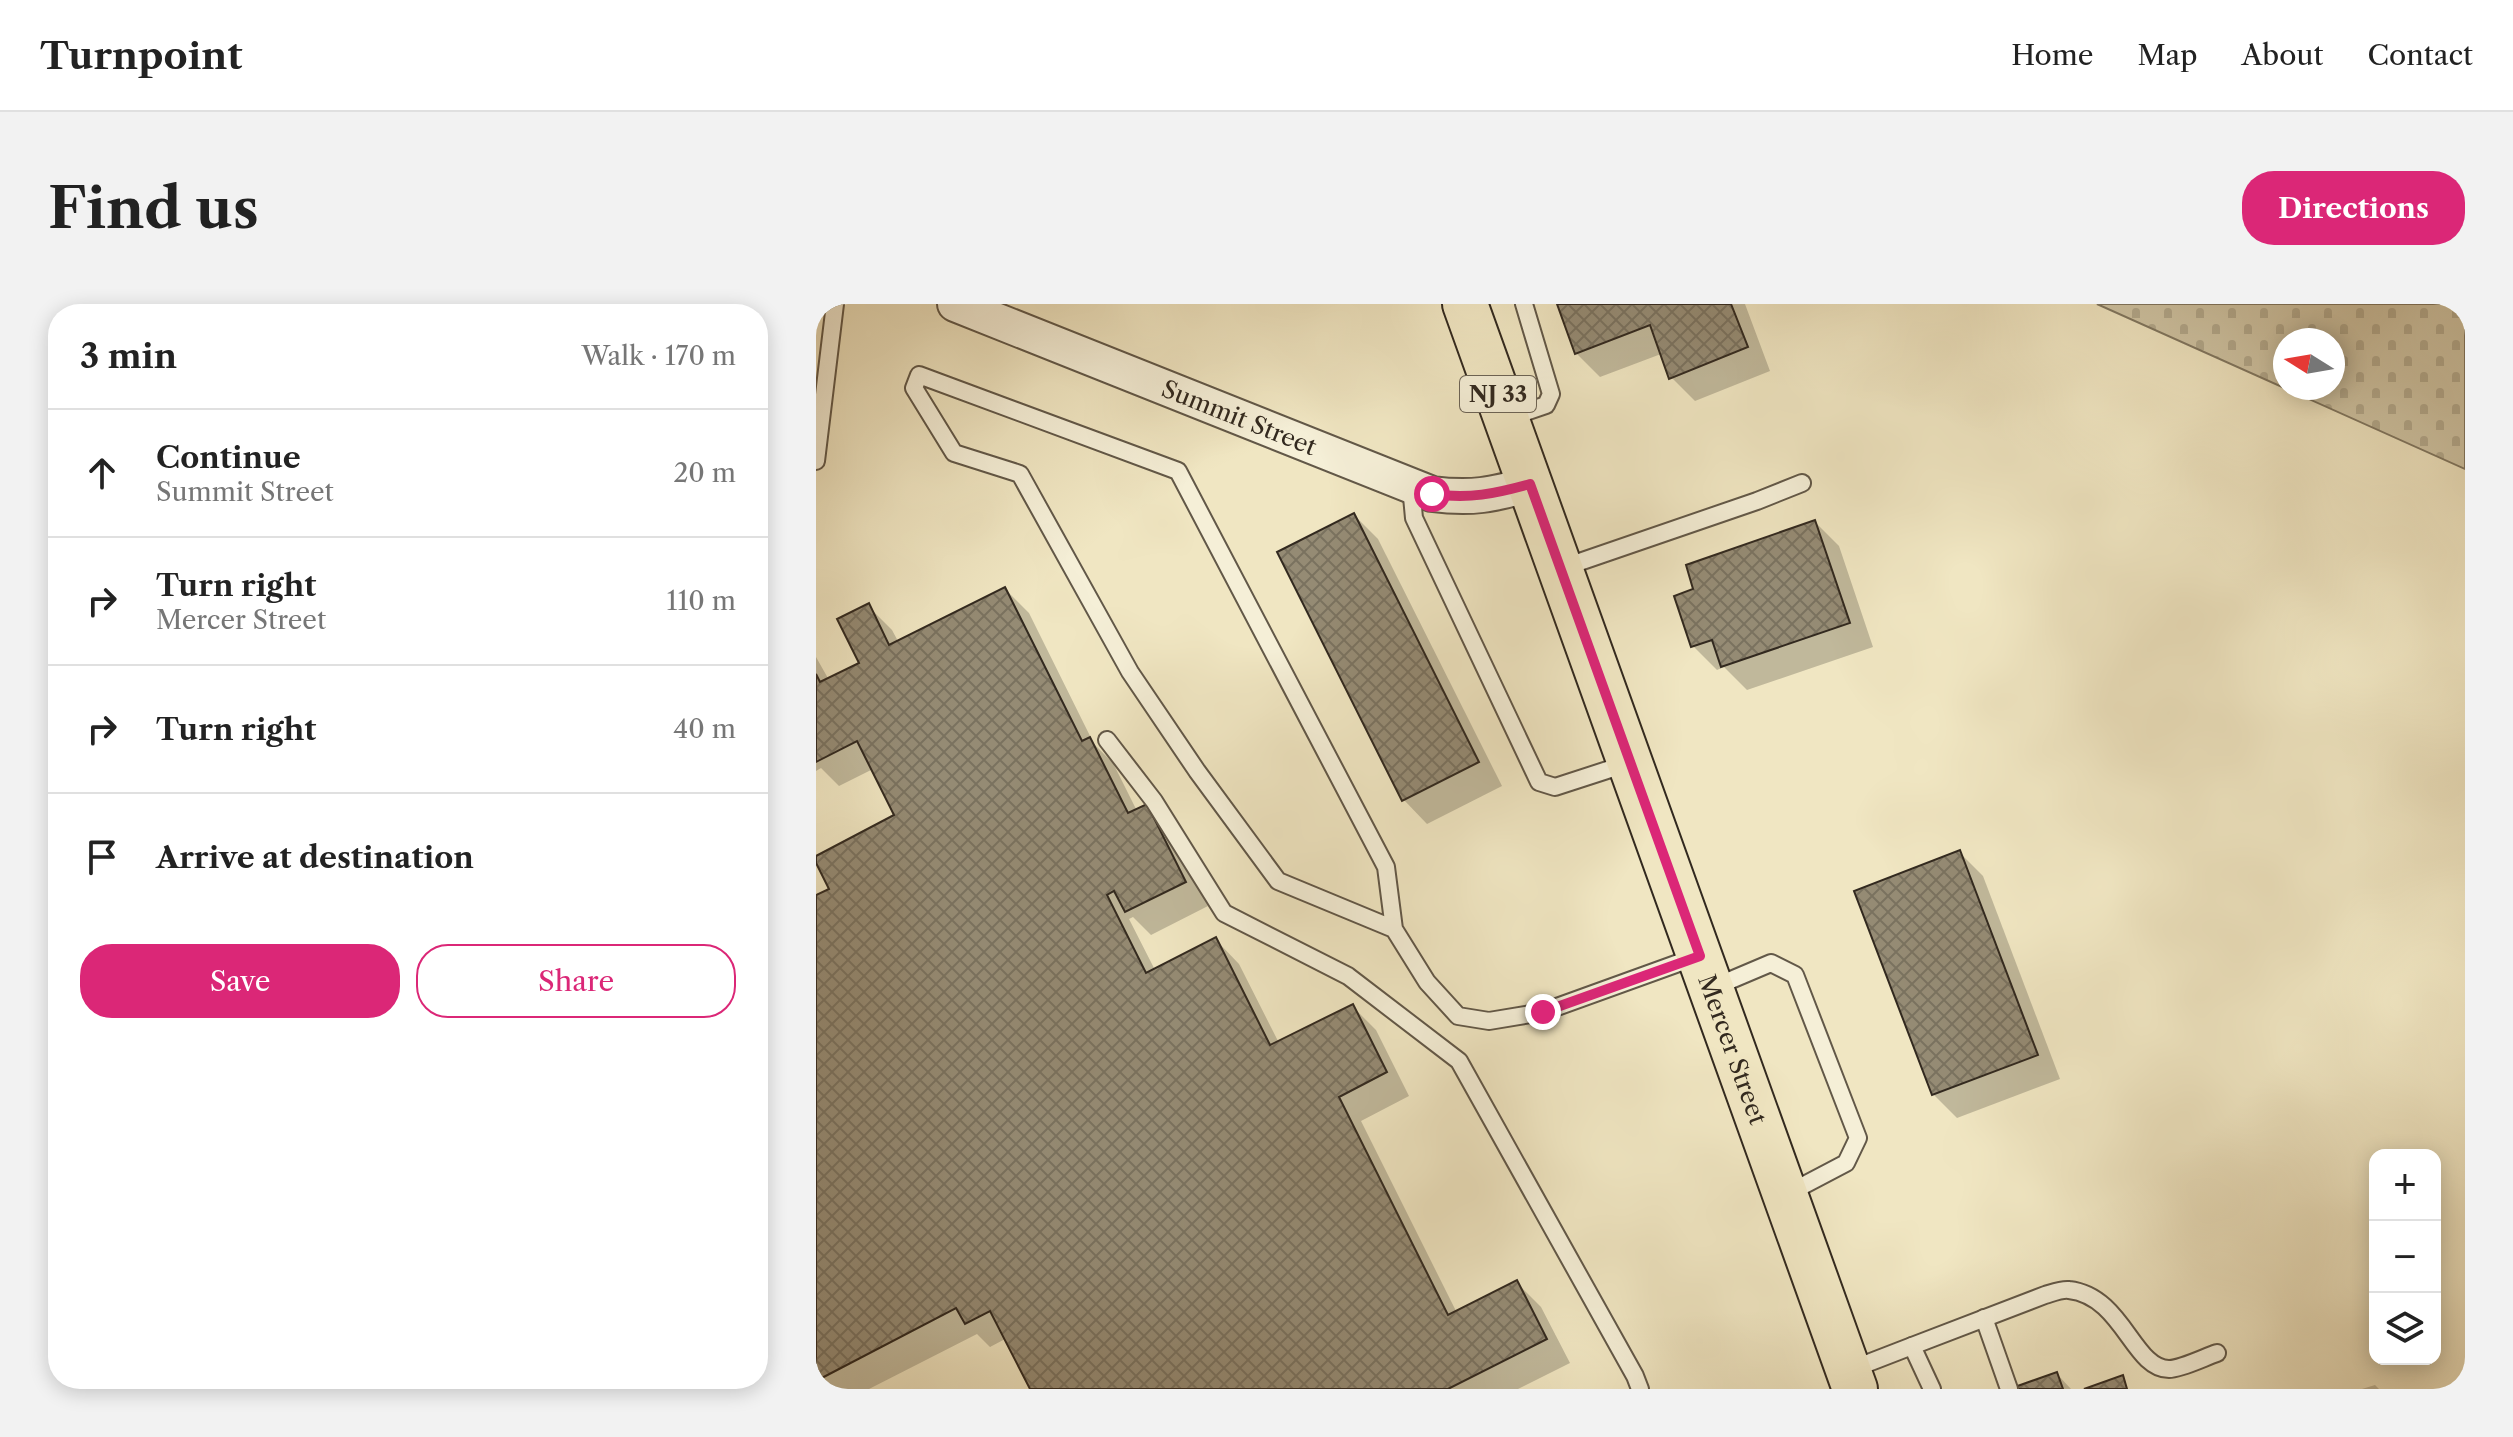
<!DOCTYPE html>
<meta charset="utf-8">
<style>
body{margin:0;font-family:"Libre Caslon Text",serif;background:#f2f2f2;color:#222}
.controls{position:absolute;right:24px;bottom:24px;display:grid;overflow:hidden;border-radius:16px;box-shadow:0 4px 20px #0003}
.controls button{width:72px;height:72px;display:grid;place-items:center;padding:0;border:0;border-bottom:2px solid #e0e0e0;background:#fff;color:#222;font:40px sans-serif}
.compass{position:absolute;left:1457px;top:24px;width:72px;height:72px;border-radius:50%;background:#fff;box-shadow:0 4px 20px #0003;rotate:281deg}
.stop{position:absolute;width:24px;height:24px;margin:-18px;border:6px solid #db2777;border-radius:50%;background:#fff}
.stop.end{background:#db2777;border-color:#fff;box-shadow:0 2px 8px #0008}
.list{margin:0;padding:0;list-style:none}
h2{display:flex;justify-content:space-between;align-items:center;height:104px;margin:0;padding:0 32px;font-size:34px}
h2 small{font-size:26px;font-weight:400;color:#767676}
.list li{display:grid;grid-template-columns:52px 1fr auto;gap:24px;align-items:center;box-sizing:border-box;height:128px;padding:0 32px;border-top:2px solid #e0e0e0}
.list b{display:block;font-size:30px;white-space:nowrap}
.list p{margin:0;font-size:26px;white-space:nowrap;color:#767676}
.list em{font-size:26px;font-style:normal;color:#767676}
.actions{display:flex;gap:16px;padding:24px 32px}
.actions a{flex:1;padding:18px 0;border:2px solid #db2777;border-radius:32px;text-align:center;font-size:28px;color:#db2777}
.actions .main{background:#db2777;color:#fff}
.icon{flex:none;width:44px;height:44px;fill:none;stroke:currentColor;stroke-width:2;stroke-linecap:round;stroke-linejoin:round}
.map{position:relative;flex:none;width:1649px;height:1085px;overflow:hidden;border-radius:32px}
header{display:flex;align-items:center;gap:48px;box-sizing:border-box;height:112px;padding:0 40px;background:#fff;border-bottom:2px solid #e0e0e0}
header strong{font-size:38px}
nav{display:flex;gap:44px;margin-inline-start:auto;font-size:28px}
.intro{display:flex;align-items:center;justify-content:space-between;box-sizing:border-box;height:192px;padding:0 48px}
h1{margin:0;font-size:56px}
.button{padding:20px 36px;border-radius:32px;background:#db2777;color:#fff;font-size:28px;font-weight:700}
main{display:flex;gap:48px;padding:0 48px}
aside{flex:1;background:#fff;border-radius:32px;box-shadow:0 4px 20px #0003}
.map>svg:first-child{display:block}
</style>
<header>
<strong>Turnpoint</strong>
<nav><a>Home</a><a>Map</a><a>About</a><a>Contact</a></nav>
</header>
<div class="intro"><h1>Find us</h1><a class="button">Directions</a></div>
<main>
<aside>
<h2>3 min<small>Walk · 170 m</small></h2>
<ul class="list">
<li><svg class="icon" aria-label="ahead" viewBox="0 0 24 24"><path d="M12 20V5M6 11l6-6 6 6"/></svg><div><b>Continue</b><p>Summit Street</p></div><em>20 m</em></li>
<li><svg class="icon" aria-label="right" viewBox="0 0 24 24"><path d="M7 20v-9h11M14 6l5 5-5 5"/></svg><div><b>Turn right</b><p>Mercer Street</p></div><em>110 m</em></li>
<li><svg class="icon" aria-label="right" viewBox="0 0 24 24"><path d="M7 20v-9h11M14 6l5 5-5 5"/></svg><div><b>Turn right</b></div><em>40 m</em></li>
<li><svg class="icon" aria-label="arrive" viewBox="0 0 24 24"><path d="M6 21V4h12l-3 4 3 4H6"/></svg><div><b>Arrive at destination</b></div></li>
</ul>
<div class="actions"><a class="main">Save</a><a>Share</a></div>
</aside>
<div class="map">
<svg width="1649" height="1085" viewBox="0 0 1649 1085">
<defs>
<pattern id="cemetery-stones" width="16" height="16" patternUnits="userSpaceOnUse" patternTransform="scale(2)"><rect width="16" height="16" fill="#d0c6a6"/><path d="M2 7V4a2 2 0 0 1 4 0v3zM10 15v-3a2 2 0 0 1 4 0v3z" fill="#b3aa8e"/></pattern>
<pattern id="building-cross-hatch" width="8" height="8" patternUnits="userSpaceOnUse" patternTransform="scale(2)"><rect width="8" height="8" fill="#958b74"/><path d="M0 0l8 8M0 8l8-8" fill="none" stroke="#7a725f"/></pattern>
</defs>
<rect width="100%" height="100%" fill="#f0e6c2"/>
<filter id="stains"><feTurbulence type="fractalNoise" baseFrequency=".0025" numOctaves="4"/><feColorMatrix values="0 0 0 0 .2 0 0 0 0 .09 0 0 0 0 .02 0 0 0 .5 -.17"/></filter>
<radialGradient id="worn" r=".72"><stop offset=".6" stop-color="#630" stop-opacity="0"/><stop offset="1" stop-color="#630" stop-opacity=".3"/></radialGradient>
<path fill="url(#cemetery-stones)" stroke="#817862" stroke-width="2" fill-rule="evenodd" d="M1281 0H1649V165ZM1469 36H1517V84H1469Z"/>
<g fill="#0003">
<polygon points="743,0 929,0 954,67 879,97 855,73 845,50 784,73 760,49"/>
<polygon points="538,211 562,235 686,482 611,520 588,496"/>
<polygon points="999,218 1023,242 1057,343 931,386 908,363 901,366 877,342 880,286"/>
<polygon points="189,285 213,309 278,440 297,459 321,507 331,502 354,526 392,602 335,631 317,613 313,615 339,666 400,636 423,660 463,739 536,702 560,726 593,792 545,817 641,1009 701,979 725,1003 754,1059 702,1085 217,1085 191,1034 174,1043 161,1030 53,1085 0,1085 0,593 16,585 0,554 81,512 57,465 23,482 5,464 0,467 0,353 13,376 46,360 52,302 76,326 83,339"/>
<polygon points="1143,548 1167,572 1244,775 1141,814 1117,790"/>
<polygon points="1241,1070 1255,1085 1199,1085"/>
<polygon points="1559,1081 1563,1085 1546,1085"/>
</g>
<g fill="url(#building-cross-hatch)" stroke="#32291f" stroke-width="2">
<polygon points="741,0 915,0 932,43 853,75 834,21 759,50"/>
<polygon points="538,209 663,458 586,497 461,248"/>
<polygon points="999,216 1034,319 905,363 896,336 875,343 858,292 877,285 870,261"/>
<polygon points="189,283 266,437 274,433 312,509 331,500 370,578 309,608 298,587 291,591 330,669 400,633 454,741 537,700 571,768 523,793 632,1011 701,976 731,1035 632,1085 214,1085 174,1007 149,1020 140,1004 0,1077 0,591 13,585 0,559 0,552 78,511 41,437 0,458 0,370 4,378 43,359 21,315 53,299 73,341"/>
<polygon points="1144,546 1222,751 1116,791 1038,587"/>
<polygon points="1241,1068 1247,1085 1197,1085 1196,1084"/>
<polygon points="1307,1071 1311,1085 1268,1085"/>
</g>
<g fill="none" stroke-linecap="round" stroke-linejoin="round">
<defs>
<g id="lane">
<polyline points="692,114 730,101 735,90 708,0"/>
<polyline points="0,157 19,0"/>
<polyline points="595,182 598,214 723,478 739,483 813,459"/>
<polyline points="746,264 941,197 986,179"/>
<polyline points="291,436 338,497 408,609 532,672 643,757 819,1072 824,1085"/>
<polyline points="578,625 570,563 362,167 103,71 98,84 138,149 204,170 314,368 381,467 462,577 578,625 611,678 642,712 673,717 727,708 882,652"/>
<polyline points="896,684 955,659 979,671 1042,834 1030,859 971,890"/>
<polyline points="1168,1014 1193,1085"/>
<path d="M1096 1042 1229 991C1236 989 1246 985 1253 986 1307 992 1317 1065 1353 1065 1365 1065 1389 1053 1401 1049"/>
<polyline points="1034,1066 1096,1042 1116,1085"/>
</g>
<g id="street">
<path id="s1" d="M139 0 616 190C656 195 676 191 714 180"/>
</g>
<g id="primary">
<path id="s2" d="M649 0 1039 1085"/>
</g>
</defs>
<use href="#lane" stroke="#625848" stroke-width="20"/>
<use href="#street" stroke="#625848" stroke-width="38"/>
<use href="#primary" stroke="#32291f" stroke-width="48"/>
<use href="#lane" stroke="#f5efd7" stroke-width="16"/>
<use href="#street" stroke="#f5efd7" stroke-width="34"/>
<use href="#primary" stroke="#f0e6c2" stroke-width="44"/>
</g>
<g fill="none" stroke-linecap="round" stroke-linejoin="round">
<path stroke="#db2777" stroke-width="10" d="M616 190C654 195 678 190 714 180L884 652 727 708"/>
</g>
<g text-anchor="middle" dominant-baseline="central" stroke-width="6" stroke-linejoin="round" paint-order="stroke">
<rect fill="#f5efd7" stroke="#6c6456" stroke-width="2" x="644" y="72" width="76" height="36" rx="6"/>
<g font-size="22" font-weight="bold" fill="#32291f">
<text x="682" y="90">NJ 33</text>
</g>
<g font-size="24" fill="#32291f" stroke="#f5efd7">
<text stroke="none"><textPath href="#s1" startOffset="306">Summit Street</textPath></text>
<text stroke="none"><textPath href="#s2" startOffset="792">Mercer Street</textPath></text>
</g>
</g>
<rect width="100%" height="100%" filter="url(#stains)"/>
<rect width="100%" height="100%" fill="url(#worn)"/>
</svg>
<div class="controls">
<button>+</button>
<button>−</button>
<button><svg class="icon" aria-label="layers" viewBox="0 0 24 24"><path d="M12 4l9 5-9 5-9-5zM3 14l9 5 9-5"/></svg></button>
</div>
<svg class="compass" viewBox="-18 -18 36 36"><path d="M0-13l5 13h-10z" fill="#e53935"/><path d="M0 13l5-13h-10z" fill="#767676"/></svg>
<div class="stop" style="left:616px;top:190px"></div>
<div class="stop end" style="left:727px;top:708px"></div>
</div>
</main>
